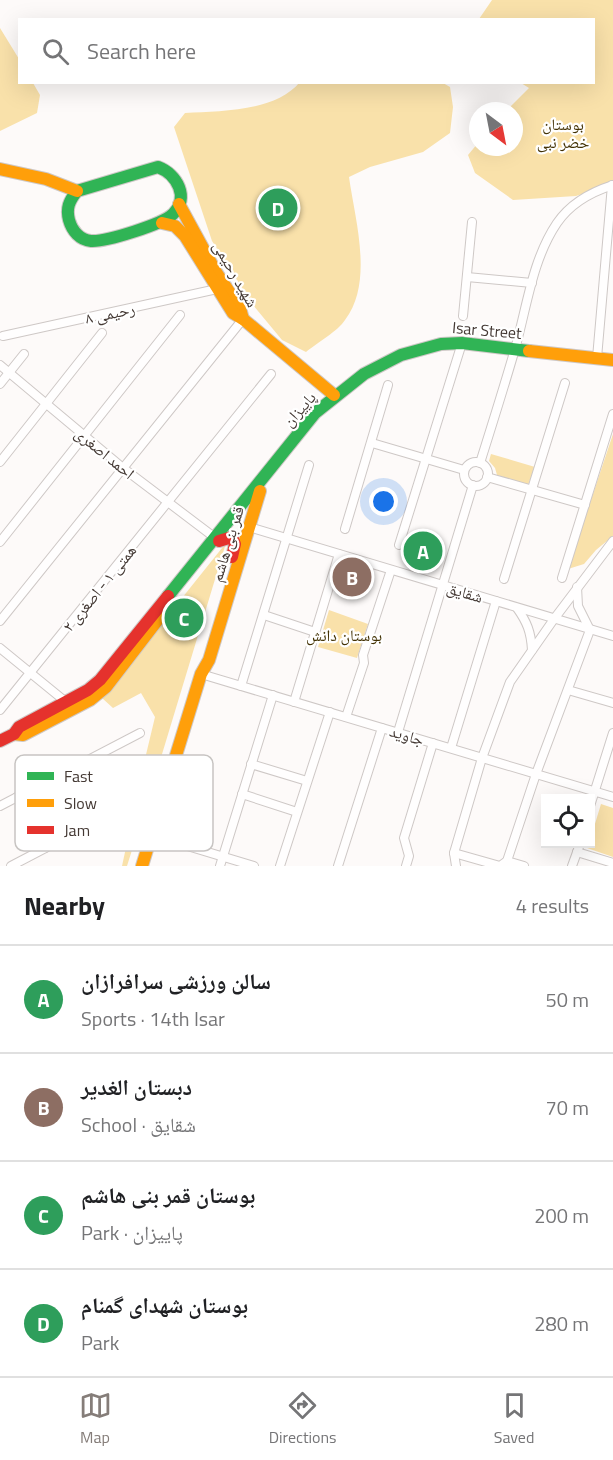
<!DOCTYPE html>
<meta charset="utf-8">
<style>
body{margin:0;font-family:"Titillium Web","Noto Naskh Arabic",sans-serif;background:#f6f6f6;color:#202124}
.controls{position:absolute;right:18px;bottom:18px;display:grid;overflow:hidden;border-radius:0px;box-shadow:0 6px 24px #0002}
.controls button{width:54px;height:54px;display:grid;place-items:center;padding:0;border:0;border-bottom:2px solid #e0e0e0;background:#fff;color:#202124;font:30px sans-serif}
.compass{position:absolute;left:469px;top:102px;width:54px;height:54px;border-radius:50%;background:#fff;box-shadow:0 6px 24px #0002;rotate:148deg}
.you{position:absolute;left:384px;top:502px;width:21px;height:21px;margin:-15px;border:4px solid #fff;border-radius:50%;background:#1a73e8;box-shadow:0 0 0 9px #1a73e833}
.badge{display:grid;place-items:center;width:39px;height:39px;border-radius:50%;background:#857d79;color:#fff;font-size:20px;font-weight:700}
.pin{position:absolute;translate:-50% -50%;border:3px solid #fff;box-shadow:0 2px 6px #0006}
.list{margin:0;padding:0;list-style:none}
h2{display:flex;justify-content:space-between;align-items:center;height:78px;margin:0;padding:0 24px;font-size:26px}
h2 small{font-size:20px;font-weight:400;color:#757577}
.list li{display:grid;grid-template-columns:39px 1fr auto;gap:18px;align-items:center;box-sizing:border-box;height:108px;padding:0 24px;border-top:2px solid #e0e0e0}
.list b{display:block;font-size:22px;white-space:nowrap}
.list p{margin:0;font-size:20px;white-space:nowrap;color:#757577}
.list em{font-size:20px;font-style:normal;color:#757577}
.icon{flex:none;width:33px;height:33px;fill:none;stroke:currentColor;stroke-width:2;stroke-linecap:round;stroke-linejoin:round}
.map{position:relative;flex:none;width:613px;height:866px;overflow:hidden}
.search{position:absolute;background:#fff;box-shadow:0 6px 24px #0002;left:18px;right:18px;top:18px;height:66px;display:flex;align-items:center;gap:15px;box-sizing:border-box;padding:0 21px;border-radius:0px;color:#757577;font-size:22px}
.sheet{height:510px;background:#fff}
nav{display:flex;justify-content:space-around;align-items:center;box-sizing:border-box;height:84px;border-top:2px solid #e0e0e0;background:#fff;font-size:16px;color:#757577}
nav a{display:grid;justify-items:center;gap:3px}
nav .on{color:#857d79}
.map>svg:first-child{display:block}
</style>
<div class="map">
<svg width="613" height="866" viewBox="0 0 613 866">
<rect width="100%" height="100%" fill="#fdfaf9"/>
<g fill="#f9e1aa">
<polygon points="492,0 613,0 613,184 576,196 513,200 475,173 468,155 478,143 478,147 514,147 514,111 506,111 529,88 521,83 594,82 594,20 479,19"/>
<polygon points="0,28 19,59 20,82 33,83 40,95 37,113 0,131"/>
<path d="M300 82 443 83 450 87 453 107 450 133 423 152 370 167 349 177C355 220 374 282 345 320 338 331 317 343 306 352L282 340 253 305 212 241 174 127 185 113C221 111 275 112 300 82Z"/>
<polygon points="613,434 613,536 596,550 584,564 568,569"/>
<polygon points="491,454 535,467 528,485 497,475 495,468 489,461"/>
<polygon points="226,543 156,774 139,784 155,717 141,693 113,708 102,698"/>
<polygon points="329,610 368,624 357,658 318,647"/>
<polygon points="148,799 127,866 122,866 130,829 120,811"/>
<polygon points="601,804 613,808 613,857 587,848 589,844 590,844 591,837"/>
</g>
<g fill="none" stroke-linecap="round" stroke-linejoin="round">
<defs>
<g id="street">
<polyline points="467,277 532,283"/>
<polyline points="463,316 472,222"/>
<polyline points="3,336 217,289"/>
<polyline points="597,358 612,185"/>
<polyline points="0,365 123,468 214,537"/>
<polyline points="0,384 24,354"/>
<polyline points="372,443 464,470"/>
<polyline points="0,462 102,333"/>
<circle cx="476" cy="474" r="12"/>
<path d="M480 463C492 425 504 387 515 349 527 307 532 260 557 223 570 204 591 192 613 185"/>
<polyline points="487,477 585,505"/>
<polyline points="249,527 613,636"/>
<polyline points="345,529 388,385"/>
<polyline points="0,542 180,315"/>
<polyline points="399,545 462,343"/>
<polyline points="562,578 613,414"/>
<polyline points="504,579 565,383"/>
<path d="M517 608C527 622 531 632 532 650"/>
<polyline points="264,615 315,632"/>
<polyline points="0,621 243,319"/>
<polyline points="0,648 66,702"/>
<polyline points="201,674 613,797"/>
<polyline points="241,686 309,465"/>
<polyline points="568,690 613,703"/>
<polyline points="294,702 339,554"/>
<polyline points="0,710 271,374"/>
<polyline points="346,717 364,663 363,655 391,570"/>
<polyline points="398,732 473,485"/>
<polyline points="451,748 496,601"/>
<polyline points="251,764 307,781"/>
<polyline points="242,794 297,812"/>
<polyline points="17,797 45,848"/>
<polyline points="0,806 140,733"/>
<polyline points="590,806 613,733"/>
<polyline points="151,835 254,866"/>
<polyline points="577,852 613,863"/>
<polyline points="454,853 500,866 507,861 524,866"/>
<polyline points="11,866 166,785"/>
<polyline points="220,866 273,695"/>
<polyline points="280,866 330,712"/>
<polyline points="338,866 382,728"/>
<polyline points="406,866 409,856 404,838 433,743"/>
<polyline points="456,866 454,853 482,758 510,682 554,619 613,541"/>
<polyline points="509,866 507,861 536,774 590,630 578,606 577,587"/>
<polyline points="572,866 580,844"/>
</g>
<g id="fast">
<path d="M158 167C177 174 190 198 173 214 163 224 106 242 91 241 80 240 72 231 69 220 66 208 69 201 77 191Z"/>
<polyline points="168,596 315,413 364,374 401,355 441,344 462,343 529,351"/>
</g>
<g id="slow">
<polyline points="0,169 46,179 77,191"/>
<polyline points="179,204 216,272 240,308 243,319"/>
<polyline points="162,223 175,226 185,236 233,313 243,319 334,395"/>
<polyline points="529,351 613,360"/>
<polyline points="14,734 23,735 90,700 106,687 163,613"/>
<polyline points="142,866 201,674 209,660 260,491"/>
</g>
<g id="jam">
<polyline points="219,541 232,537 235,544 232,557"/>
<polyline points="0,741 14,734 19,727 88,690 100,680 168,596"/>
</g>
</defs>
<use href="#street" stroke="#cec8c6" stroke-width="10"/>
<use href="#fast" stroke="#cec8c6" stroke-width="14"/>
<use href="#slow" stroke="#cec8c6" stroke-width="14"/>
<use href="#jam" stroke="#cec8c6" stroke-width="14"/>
<use href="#street" stroke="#fffefe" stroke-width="8"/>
<use href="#fast" stroke="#30b455" stroke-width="12"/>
<use href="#slow" stroke="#ff9f0a" stroke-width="12"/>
<use href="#jam" stroke="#e5322d" stroke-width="12"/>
</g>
<g text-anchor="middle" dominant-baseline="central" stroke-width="4.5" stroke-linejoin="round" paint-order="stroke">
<g font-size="16" fill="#423103" stroke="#fff">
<text x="563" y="124">بوستان<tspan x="563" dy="18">خضر نبی</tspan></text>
<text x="344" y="635">بوستان دانش</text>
</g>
<g font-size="16" fill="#443934" stroke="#fff">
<text transform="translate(236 274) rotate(60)">شهید رحیمی</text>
<text transform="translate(110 313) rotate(-12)">رحیمی ۸</text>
<text transform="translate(487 330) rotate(5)">Isar Street</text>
<text transform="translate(299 409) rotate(-48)">پاییزان</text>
<text transform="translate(105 453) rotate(39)">احمد اصغری</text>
<text transform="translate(227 544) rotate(-73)">قمر بنی هاشم</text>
<text transform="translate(99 588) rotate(-51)">همتی ۱ - اصغری ۲</text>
<text transform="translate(465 592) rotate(17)">شقایق</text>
<text transform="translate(407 735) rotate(17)">جاوید</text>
</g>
</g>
<rect x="15" y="755" width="198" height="96" rx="9" fill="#fff" stroke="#c7c4c2" stroke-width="1.5"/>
<rect x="27" y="772" width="27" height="8" fill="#30b455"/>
<rect x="27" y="799" width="27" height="8" fill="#ff9f0a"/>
<rect x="27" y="826" width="27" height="8" fill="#e5322d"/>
<g font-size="16" fill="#443934">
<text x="64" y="782">Fast</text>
<text x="64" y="809">Slow</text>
<text x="64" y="836">Jam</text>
</g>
</svg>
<div class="controls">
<button><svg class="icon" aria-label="locate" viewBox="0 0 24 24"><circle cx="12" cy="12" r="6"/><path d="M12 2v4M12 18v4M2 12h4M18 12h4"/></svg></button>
</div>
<svg class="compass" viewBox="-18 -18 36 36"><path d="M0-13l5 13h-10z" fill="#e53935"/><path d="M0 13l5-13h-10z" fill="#757577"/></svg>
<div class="you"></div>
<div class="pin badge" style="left:423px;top:551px;background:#2e9e5b">A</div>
<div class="pin badge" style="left:352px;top:577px;background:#8d6e63">B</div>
<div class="pin badge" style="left:184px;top:618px;background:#2e9e5b">C</div>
<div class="pin badge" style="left:278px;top:208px;background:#2e9e5b">D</div>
<div class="search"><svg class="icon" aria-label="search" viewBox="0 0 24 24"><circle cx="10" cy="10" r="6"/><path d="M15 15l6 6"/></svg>Search here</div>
</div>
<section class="sheet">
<h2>Nearby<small>4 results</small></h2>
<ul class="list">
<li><span class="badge" style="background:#2e9e5b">A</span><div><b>سالن ورزشی سرافرازان</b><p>Sports · 14th Isar</p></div><em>50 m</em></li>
<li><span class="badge" style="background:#8d6e63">B</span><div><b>دبستان الغدیر</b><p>School · شقایق</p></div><em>70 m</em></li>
<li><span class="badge" style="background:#2e9e5b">C</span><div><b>بوستان قمر بنی هاشم</b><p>Park · پاییزان</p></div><em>200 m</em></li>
<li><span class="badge" style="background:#2e9e5b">D</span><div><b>بوستان شهدای گمنام</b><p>Park</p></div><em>280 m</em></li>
</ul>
</section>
<nav>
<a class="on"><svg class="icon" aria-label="map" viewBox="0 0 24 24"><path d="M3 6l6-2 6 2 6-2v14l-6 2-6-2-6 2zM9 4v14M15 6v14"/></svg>Map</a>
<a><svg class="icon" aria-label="directions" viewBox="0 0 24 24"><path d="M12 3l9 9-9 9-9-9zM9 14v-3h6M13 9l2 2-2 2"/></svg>Directions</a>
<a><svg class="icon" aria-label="saved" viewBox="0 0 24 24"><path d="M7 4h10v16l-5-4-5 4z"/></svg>Saved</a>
</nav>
